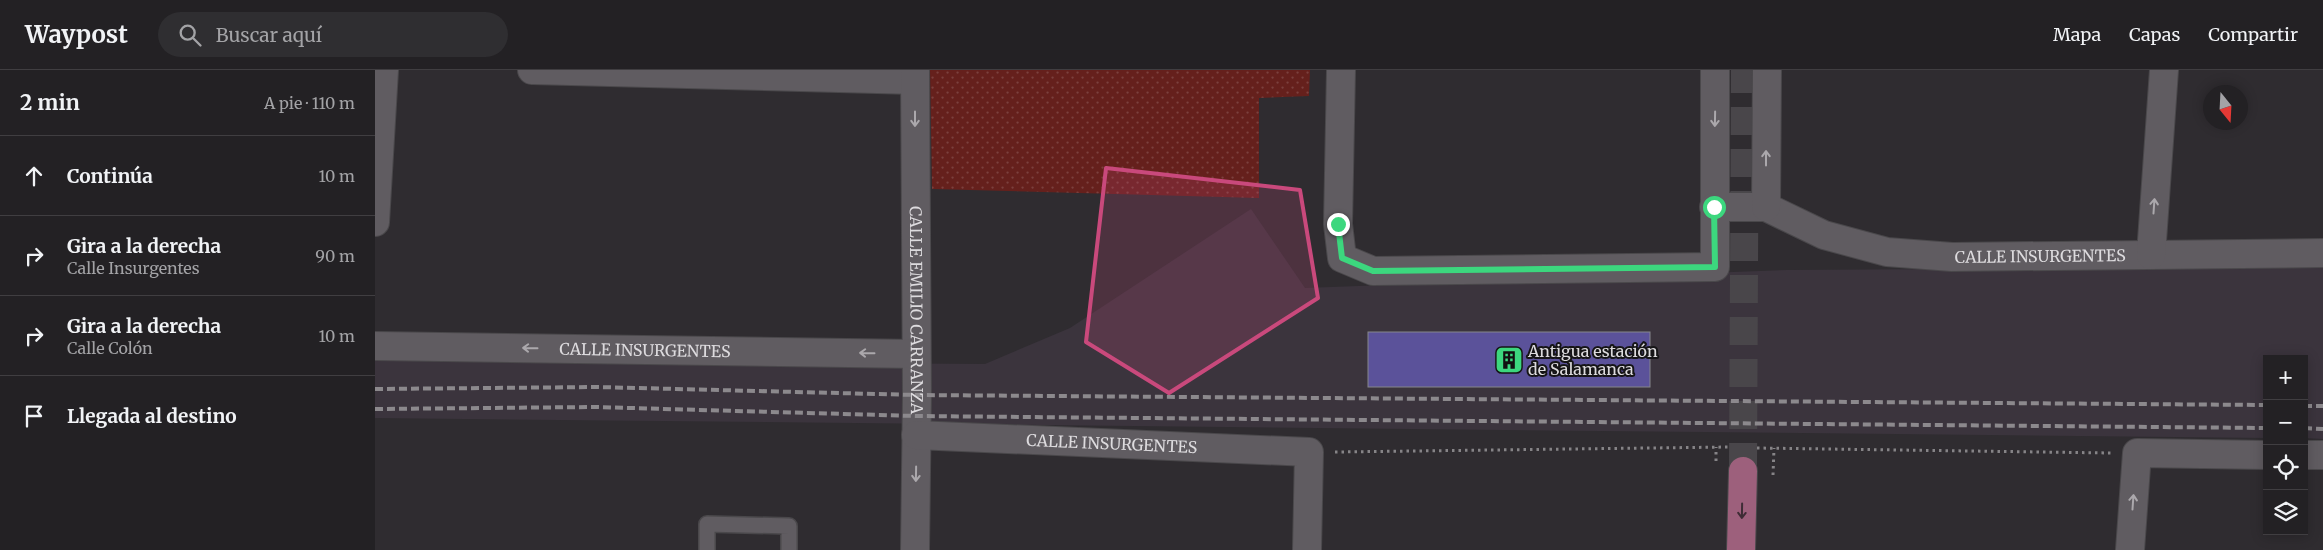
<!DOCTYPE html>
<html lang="es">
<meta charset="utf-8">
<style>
body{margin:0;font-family:Merriweather,serif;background:#2f2e31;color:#f1f3f6}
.controls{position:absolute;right:15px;bottom:15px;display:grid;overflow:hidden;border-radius:0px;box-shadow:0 2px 12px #0003}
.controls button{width:45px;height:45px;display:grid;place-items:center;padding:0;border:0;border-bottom:1px solid #403e41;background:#232124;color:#f1f3f6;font:25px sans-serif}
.compass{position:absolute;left:1828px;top:15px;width:45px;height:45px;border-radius:50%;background:#232124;box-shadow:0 2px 12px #0003;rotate:162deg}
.stop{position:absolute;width:15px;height:15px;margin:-11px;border:4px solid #3cd77e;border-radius:50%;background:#fff}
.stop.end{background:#3cd77e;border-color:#fff;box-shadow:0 1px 5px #0008}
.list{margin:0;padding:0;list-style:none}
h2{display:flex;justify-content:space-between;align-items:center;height:65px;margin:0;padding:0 20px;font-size:21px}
h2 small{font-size:16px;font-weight:400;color:#a3a3a6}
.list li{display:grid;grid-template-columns:32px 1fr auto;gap:15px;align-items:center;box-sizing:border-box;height:80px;padding:0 20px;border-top:1px solid #403e41}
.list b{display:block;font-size:19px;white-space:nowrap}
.list p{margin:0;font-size:16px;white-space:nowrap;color:#a3a3a6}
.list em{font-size:16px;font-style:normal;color:#a3a3a6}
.icon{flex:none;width:28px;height:28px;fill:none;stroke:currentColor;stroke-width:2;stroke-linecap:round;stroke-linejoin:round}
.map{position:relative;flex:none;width:1948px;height:480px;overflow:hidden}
header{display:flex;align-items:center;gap:30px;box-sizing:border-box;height:70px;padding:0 25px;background:#232124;border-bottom:1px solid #403e41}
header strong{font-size:24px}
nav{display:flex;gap:28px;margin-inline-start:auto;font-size:18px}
.search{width:350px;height:45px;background:#2f2e31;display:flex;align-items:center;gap:12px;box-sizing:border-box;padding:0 18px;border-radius:28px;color:#a3a3a6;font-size:19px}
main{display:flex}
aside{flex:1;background:#232124}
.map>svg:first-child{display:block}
</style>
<header>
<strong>Waypost</strong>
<div class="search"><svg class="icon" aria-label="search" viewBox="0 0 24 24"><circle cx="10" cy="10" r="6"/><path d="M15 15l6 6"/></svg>Buscar aquí</div>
<nav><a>Mapa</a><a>Capas</a><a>Compartir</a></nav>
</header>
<main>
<aside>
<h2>2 min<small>A pie · 110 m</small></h2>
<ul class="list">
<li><svg class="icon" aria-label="ahead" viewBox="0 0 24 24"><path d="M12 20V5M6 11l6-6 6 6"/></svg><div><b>Continúa</b></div><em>10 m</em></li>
<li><svg class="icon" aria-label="right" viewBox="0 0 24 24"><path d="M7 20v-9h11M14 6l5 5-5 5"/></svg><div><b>Gira a la derecha</b><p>Calle Insurgentes</p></div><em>90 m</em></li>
<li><svg class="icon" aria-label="right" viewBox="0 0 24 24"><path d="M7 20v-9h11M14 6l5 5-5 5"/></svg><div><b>Gira a la derecha</b><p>Calle Colón</p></div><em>10 m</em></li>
<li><svg class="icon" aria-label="arrive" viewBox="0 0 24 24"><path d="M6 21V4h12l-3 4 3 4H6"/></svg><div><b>Llegada al destino</b></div></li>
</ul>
</aside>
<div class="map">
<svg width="1948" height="480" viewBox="0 0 1948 480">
<defs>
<pattern id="park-dots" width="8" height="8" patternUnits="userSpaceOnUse" patternTransform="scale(1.25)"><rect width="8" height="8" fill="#65201c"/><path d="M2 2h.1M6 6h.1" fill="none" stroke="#7b403d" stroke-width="1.8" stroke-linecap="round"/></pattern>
</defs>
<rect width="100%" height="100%" fill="#2f2c30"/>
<polygon fill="#3b343d" points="876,139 930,218 1412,200 1948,197 1948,369 1929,368 1929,289 1892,289 1892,368 0,348 0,290 610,294 695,258"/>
<polygon fill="url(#park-dots)" points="555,0 935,0 934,26 884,28 884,128 557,119"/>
<rect fill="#5b529a" stroke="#86868b" x="993" y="262" width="282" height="55"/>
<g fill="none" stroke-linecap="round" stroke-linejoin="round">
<polyline stroke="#49464a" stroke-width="28" stroke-dasharray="28 14" stroke-linecap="butt" points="1368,401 1370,0"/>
<defs>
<polyline id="service" points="332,480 332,454 414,456 414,480"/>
<g id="minor">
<polyline points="157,0 540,10"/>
<path id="s1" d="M540 0 542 325 540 480"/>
<polyline points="966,0 963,154 967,188 998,201 1340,197 1340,0"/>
<path id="s2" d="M1339 137H1391L1449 165 1512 182 1577 187 1948 183"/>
<polyline points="1391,137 1392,0"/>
<polyline points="0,152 9,0"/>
<polyline points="1776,185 1789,0"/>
<path id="s3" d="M0 276 541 284"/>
<path id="s4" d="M541 365 934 382 932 480"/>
<polyline points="1929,385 1948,385"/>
<polyline points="1755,480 1762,383 1892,385"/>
</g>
<polyline id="primary" points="1366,480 1368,401"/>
</defs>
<use href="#service" stroke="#4a484b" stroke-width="18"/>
<use href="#minor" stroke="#4a484b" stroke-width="30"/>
<use href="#primary" stroke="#4a484b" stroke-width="30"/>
<g stroke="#868487" stroke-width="3" stroke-dasharray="2.5 4" stroke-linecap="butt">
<polyline points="1382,378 1736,383"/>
<polyline points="960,382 1354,377"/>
<polyline points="1341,391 1341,377"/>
<polyline points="1398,405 1399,378"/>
</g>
<use href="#service" stroke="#605c61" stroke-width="15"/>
<use href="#minor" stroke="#605c61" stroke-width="28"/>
<use href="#primary" stroke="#9d607c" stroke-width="28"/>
<g stroke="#8c898d" stroke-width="4" stroke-dasharray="8 4" stroke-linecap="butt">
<polyline points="0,319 222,317 542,325 1892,335"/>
<polyline points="1929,336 1948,336"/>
<polyline points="0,339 220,337 541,346 1892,358"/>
<polyline points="1929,358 1948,359"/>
</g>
</g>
<defs><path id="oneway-shaft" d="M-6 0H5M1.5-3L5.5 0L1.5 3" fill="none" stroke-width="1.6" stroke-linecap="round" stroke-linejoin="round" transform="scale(1.25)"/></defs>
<g stroke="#aba8ac">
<use href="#oneway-shaft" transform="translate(540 49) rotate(90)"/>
<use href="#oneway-shaft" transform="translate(1340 49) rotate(91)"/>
<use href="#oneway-shaft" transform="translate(1391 88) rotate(-90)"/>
<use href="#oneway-shaft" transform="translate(1779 136) rotate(-86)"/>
<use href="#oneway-shaft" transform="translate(155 278) rotate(-179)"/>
<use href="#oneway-shaft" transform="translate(492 283) rotate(-179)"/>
<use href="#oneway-shaft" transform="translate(541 404) rotate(91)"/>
<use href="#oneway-shaft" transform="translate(1758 432) rotate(-86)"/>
</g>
<use stroke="#3e2c35" href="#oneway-shaft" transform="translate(1367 441) rotate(91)"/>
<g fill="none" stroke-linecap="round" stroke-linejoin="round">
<polyline stroke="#3cd77e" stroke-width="6" points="963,154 967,188 998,201 1340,197 1339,137"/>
</g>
<path fill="#c9497c" fill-opacity="0.2" stroke="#c9497c" stroke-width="4" stroke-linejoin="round" d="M731 98 925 120 943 228 794 323 711 272Z"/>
<defs>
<symbol id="building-square" viewBox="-11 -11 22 22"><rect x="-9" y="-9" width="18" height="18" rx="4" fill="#3cd77e" stroke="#161517"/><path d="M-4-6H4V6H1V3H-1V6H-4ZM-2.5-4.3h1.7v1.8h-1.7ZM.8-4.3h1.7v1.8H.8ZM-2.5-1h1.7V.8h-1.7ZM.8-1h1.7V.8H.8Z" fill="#111"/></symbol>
</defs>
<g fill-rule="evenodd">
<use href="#building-square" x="1118" y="274" width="32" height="32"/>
</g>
<g text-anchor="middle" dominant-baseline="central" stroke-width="4" stroke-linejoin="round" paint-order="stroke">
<g font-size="16" fill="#dddbde" stroke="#161517">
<text stroke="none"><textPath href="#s2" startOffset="335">CALLE INSURGENTES</textPath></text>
<text stroke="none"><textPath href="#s1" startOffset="240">CALLE EMILIO CARRANZA</textPath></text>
<text stroke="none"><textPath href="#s3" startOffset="270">CALLE INSURGENTES</textPath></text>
<text stroke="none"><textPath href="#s4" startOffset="196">CALLE INSURGENTES</textPath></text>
</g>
<g font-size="16" fill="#dddbde" stroke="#161517" text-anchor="start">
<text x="1153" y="281">Antigua estación<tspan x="1153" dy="18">de Salamanca</tspan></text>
</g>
</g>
</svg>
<div class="controls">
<button>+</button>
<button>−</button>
<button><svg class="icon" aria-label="locate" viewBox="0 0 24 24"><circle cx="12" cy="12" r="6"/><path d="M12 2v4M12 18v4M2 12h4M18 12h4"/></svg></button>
<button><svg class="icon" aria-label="layers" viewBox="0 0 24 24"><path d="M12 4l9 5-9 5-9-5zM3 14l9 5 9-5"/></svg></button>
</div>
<svg class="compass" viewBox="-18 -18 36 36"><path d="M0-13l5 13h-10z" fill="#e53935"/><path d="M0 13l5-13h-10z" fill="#a3a3a6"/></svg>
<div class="stop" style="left:1339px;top:137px"></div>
<div class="stop end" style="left:963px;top:154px"></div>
</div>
</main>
